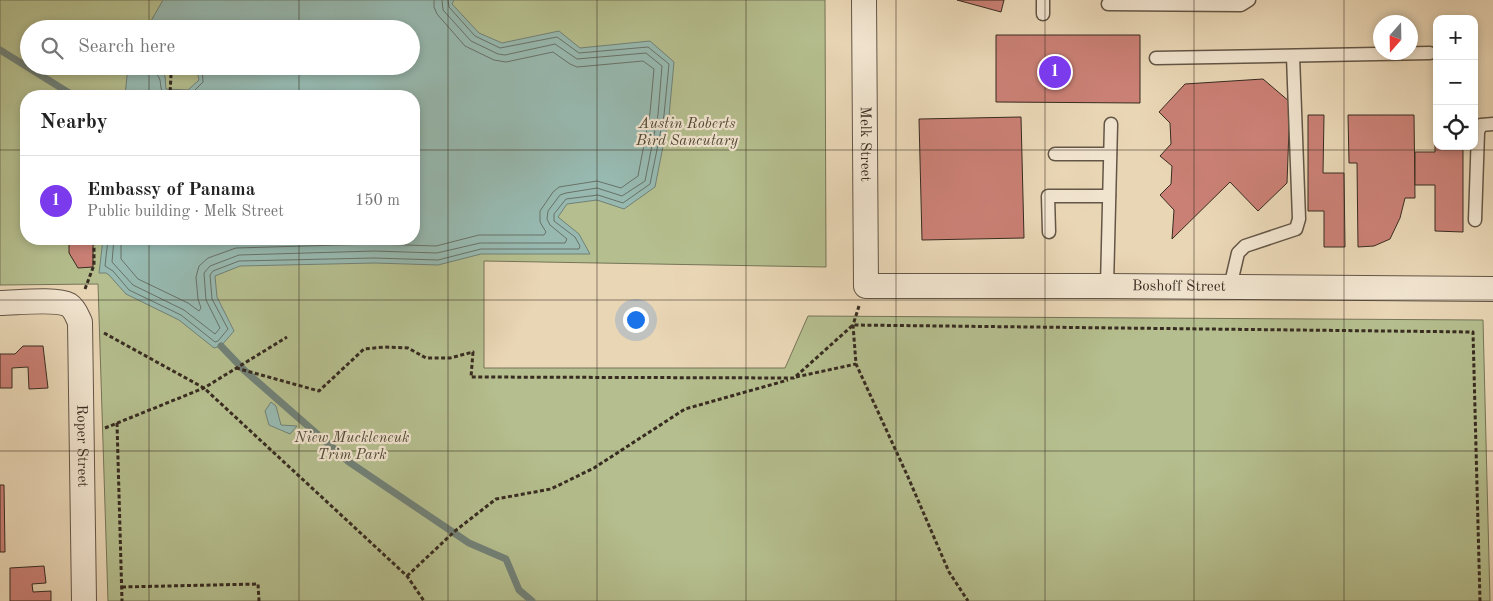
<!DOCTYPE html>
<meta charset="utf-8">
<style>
body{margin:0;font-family:"Old Standard TT",serif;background:#f6f6f6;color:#222}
.controls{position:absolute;right:15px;top:15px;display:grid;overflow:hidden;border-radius:10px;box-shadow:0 2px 8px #0003}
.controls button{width:45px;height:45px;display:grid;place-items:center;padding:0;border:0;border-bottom:1px solid #e0e0e0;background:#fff;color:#222;font:25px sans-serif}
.compass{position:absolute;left:1373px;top:15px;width:45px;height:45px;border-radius:50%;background:#fff;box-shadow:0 2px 8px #0003;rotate:200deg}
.you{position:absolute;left:635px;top:319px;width:18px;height:18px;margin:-12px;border:4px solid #fff;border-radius:50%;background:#1a73e8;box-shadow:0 0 0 8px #1a73e833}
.badge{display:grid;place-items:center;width:32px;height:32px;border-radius:50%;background:#7c3aed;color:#fff;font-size:16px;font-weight:700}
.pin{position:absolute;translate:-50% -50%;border:2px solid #fff;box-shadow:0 1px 5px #0006}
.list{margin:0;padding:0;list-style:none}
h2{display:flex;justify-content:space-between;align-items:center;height:65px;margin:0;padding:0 20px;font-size:21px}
h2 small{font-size:16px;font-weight:400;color:#767676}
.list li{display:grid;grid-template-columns:32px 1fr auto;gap:15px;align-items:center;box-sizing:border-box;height:90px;padding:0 20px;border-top:1px solid #e0e0e0}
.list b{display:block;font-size:19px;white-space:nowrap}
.list p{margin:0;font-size:16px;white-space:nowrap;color:#767676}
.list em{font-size:16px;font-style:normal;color:#767676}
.icon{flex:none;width:28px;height:28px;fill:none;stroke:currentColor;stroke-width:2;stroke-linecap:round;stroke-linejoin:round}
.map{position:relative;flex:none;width:1493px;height:601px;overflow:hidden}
.search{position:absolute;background:#fff;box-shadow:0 2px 8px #0003;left:20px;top:20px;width:400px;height:55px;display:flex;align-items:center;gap:12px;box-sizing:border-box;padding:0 18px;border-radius:28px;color:#767676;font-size:19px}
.panel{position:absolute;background:#fff;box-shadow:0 2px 8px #0003;left:20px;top:90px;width:400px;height:155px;border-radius:20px}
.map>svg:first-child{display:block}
</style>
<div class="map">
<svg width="1493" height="601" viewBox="0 0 1493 601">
<rect width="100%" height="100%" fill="#e9d6b5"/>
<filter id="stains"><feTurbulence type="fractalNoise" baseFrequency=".004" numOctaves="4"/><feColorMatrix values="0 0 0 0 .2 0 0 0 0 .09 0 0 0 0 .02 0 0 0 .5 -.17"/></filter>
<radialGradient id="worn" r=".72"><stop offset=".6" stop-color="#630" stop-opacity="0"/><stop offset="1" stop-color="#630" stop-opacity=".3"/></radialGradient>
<path fill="#b5be8e" stroke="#767558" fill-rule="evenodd" d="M0 0H825L826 267 484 261V368H785L808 316 1483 320 1490 601H108L98 284 0 285ZM29 29H411V66H29ZM26 96H414V239H26Z"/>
<g fill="#97b9b0" stroke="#718177">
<polygon points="163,0 454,0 452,4 479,33 502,43 559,31 580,48 650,41 674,62 669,116 655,187 624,209 597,200 567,204 558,217 579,234 590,254 481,254 438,265 375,263 240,266 215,276 217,297 234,331 221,346 214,348 179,320 126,294 109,275 106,273 99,273 103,239 414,239 414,96 125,96 128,66 155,66 165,76 166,89 188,90 199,80 196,66 411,66 411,29 159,29 151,21"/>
<polygon points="271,402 276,406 281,425 297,426 290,434 269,425 265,411"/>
</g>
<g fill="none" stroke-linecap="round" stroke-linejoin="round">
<g stroke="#687268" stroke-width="1">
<path d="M152 66C153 72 159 75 160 80 161 85 160 88 163 92L188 94 192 93 203 82 202 66"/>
<polyline points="108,239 105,266 113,271 129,290 181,315 215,342 218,341 228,329 212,299 210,275 213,271 239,261 374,258 438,260 481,249 579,249 580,246 575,237 554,221 554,214 566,199 598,195 623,203 650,184 664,115 669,64 648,47 579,53 557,37 500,48 475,36 449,7 448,0"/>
<polyline points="114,239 112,262 133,285 184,310 215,334 220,328 206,300 204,273 210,266 239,255 374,251 437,253 480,243 565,243 567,239 550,225 547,219 548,211 560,195 566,193 597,188 622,196 645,181 658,115 662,66 646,53 577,59 555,44 505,55 498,54 471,41 443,10 442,0"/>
<polyline points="121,239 121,259 138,279 188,303 199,311 201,308 198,299 196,277 199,266 208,258 236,248 374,244 436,246 479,235 544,235 546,232 540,222 540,211 553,192 559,187 597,181 621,188 638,176 650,113 654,69 643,61 577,67 570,64 553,52 506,62 494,60 465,46 437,14 434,7 434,0"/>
</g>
<g stroke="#718177" stroke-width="7">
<polyline points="0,50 74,96"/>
<polyline points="221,346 244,370 349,462 469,543 506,559 519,590 532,601"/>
</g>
</g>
<g fill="#ca8075" stroke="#382c21">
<polygon points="957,0 1004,0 1001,12"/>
<polygon points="996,35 1140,35 1140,103 996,102"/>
<polygon points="1263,79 1290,102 1287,183 1258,211 1230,182 1172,239 1174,210 1160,195 1171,184 1172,166 1160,156 1171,144 1170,123 1159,112 1185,84"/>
<polygon points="1308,115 1324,115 1323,173 1344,173 1345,247 1324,247 1324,211 1308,211"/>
<polygon points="1348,115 1414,115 1415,198 1405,198 1400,218 1390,239 1374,246 1358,247 1357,163 1349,163"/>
<polygon points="1021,117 1024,238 922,240 919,119"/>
<polygon points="1435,140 1437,140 1437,146 1463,146 1463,232 1435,231 1435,185 1415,185 1415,152 1435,152"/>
<polygon points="69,239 93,239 93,267 78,268 69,253"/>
<polygon points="23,346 43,346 48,388 29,389 28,367 12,368 12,388 0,388 0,354 15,354"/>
<polygon points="0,485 4,485 5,552 0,552"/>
<polygon points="44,566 46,583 32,584 33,592 51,591 51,601 10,601 10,568"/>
</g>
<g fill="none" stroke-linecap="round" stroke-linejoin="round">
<defs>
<g id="lane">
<polyline points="1108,4 1241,5 1249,0"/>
<polyline points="1043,14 1043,0"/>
<polyline points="1156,58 1430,53"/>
<polyline points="1055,154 1110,154"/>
<polyline points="1475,220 1478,132 1481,125 1493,124"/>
<polyline points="1049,232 1048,196 1109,196"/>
<polyline points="1107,286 1111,124"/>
<polyline points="1230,287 1238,253 1245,246 1296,229 1299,219 1293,56"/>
</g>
<g id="street">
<path id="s1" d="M864 0 866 286H1107L1493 289"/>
<path id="s2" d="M0 303C16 303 56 298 69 305 75 309 77 316 80 322L84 601"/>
</g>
</defs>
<use href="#lane" stroke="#645646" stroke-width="15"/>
<use href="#street" stroke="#645646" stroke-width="26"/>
<g stroke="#382c21" stroke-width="3" stroke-dasharray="4 2.5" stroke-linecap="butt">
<polyline points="161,66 171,74 170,96"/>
<polyline points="85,289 94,265 94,239"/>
<polyline points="859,306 853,325 856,364 908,477 949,572 968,601"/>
<polyline points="104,333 204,388 407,576 424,601"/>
<polyline points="236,368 319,391 364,349 385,347 408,348 426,358 450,358 473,352 471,377 794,378 853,325 1473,332 1480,601"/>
<polyline points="796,377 856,364"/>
<polyline points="117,423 122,601"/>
<polyline points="105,428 204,388 287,337"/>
<polyline points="407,576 455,531 496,499 551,489 594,468 685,409 788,380"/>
<polyline points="122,587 258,584 259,601"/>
</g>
<use href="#lane" stroke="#f1e4cf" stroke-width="12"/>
<use href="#street" stroke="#f1e4cf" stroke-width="24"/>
</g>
<path fill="none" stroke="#382c21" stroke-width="1" stroke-opacity="0.55" d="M149 0V29M299 0V29M448 0V601M597 0V601M746 0V601M896 0V601M1045 0V601M1194 0V601M1344 0V601M149 66V96M299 66V96M0 150H26M414 150H1493M149 239V601M299 239V601M0 300H1493M0 451H1493"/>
<g text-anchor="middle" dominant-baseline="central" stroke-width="4.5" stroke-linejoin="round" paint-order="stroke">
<g font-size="15" font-style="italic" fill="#514937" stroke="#f1e4cf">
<text x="687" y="124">Austin Roberts<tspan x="687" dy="17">Bird Sancutary</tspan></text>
<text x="352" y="438">Niew Muckleneuk<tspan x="352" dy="17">Trim Park</tspan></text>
</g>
<g font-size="15" fill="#382c21" stroke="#f1e4cf">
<text stroke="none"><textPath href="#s1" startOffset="144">Melk Street</textPath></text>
<text stroke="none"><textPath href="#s1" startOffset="599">Boshoff Street</textPath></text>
<text stroke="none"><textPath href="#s2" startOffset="214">Roper Street</textPath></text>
</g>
</g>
<rect width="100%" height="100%" filter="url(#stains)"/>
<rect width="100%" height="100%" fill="url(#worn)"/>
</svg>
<div class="controls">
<button>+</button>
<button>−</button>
<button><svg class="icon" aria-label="locate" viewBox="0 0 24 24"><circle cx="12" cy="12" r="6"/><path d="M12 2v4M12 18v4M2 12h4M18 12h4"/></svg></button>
</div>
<svg class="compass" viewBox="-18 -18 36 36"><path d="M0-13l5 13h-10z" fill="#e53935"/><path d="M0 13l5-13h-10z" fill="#767676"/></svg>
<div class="you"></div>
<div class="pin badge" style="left:1055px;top:72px">1</div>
<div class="search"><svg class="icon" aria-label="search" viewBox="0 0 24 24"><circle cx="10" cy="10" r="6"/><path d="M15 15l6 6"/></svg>Search here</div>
<section class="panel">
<h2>Nearby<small></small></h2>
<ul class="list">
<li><span class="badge">1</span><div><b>Embassy of Panama</b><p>Public building · Melk Street</p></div><em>150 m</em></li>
</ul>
</section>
</div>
